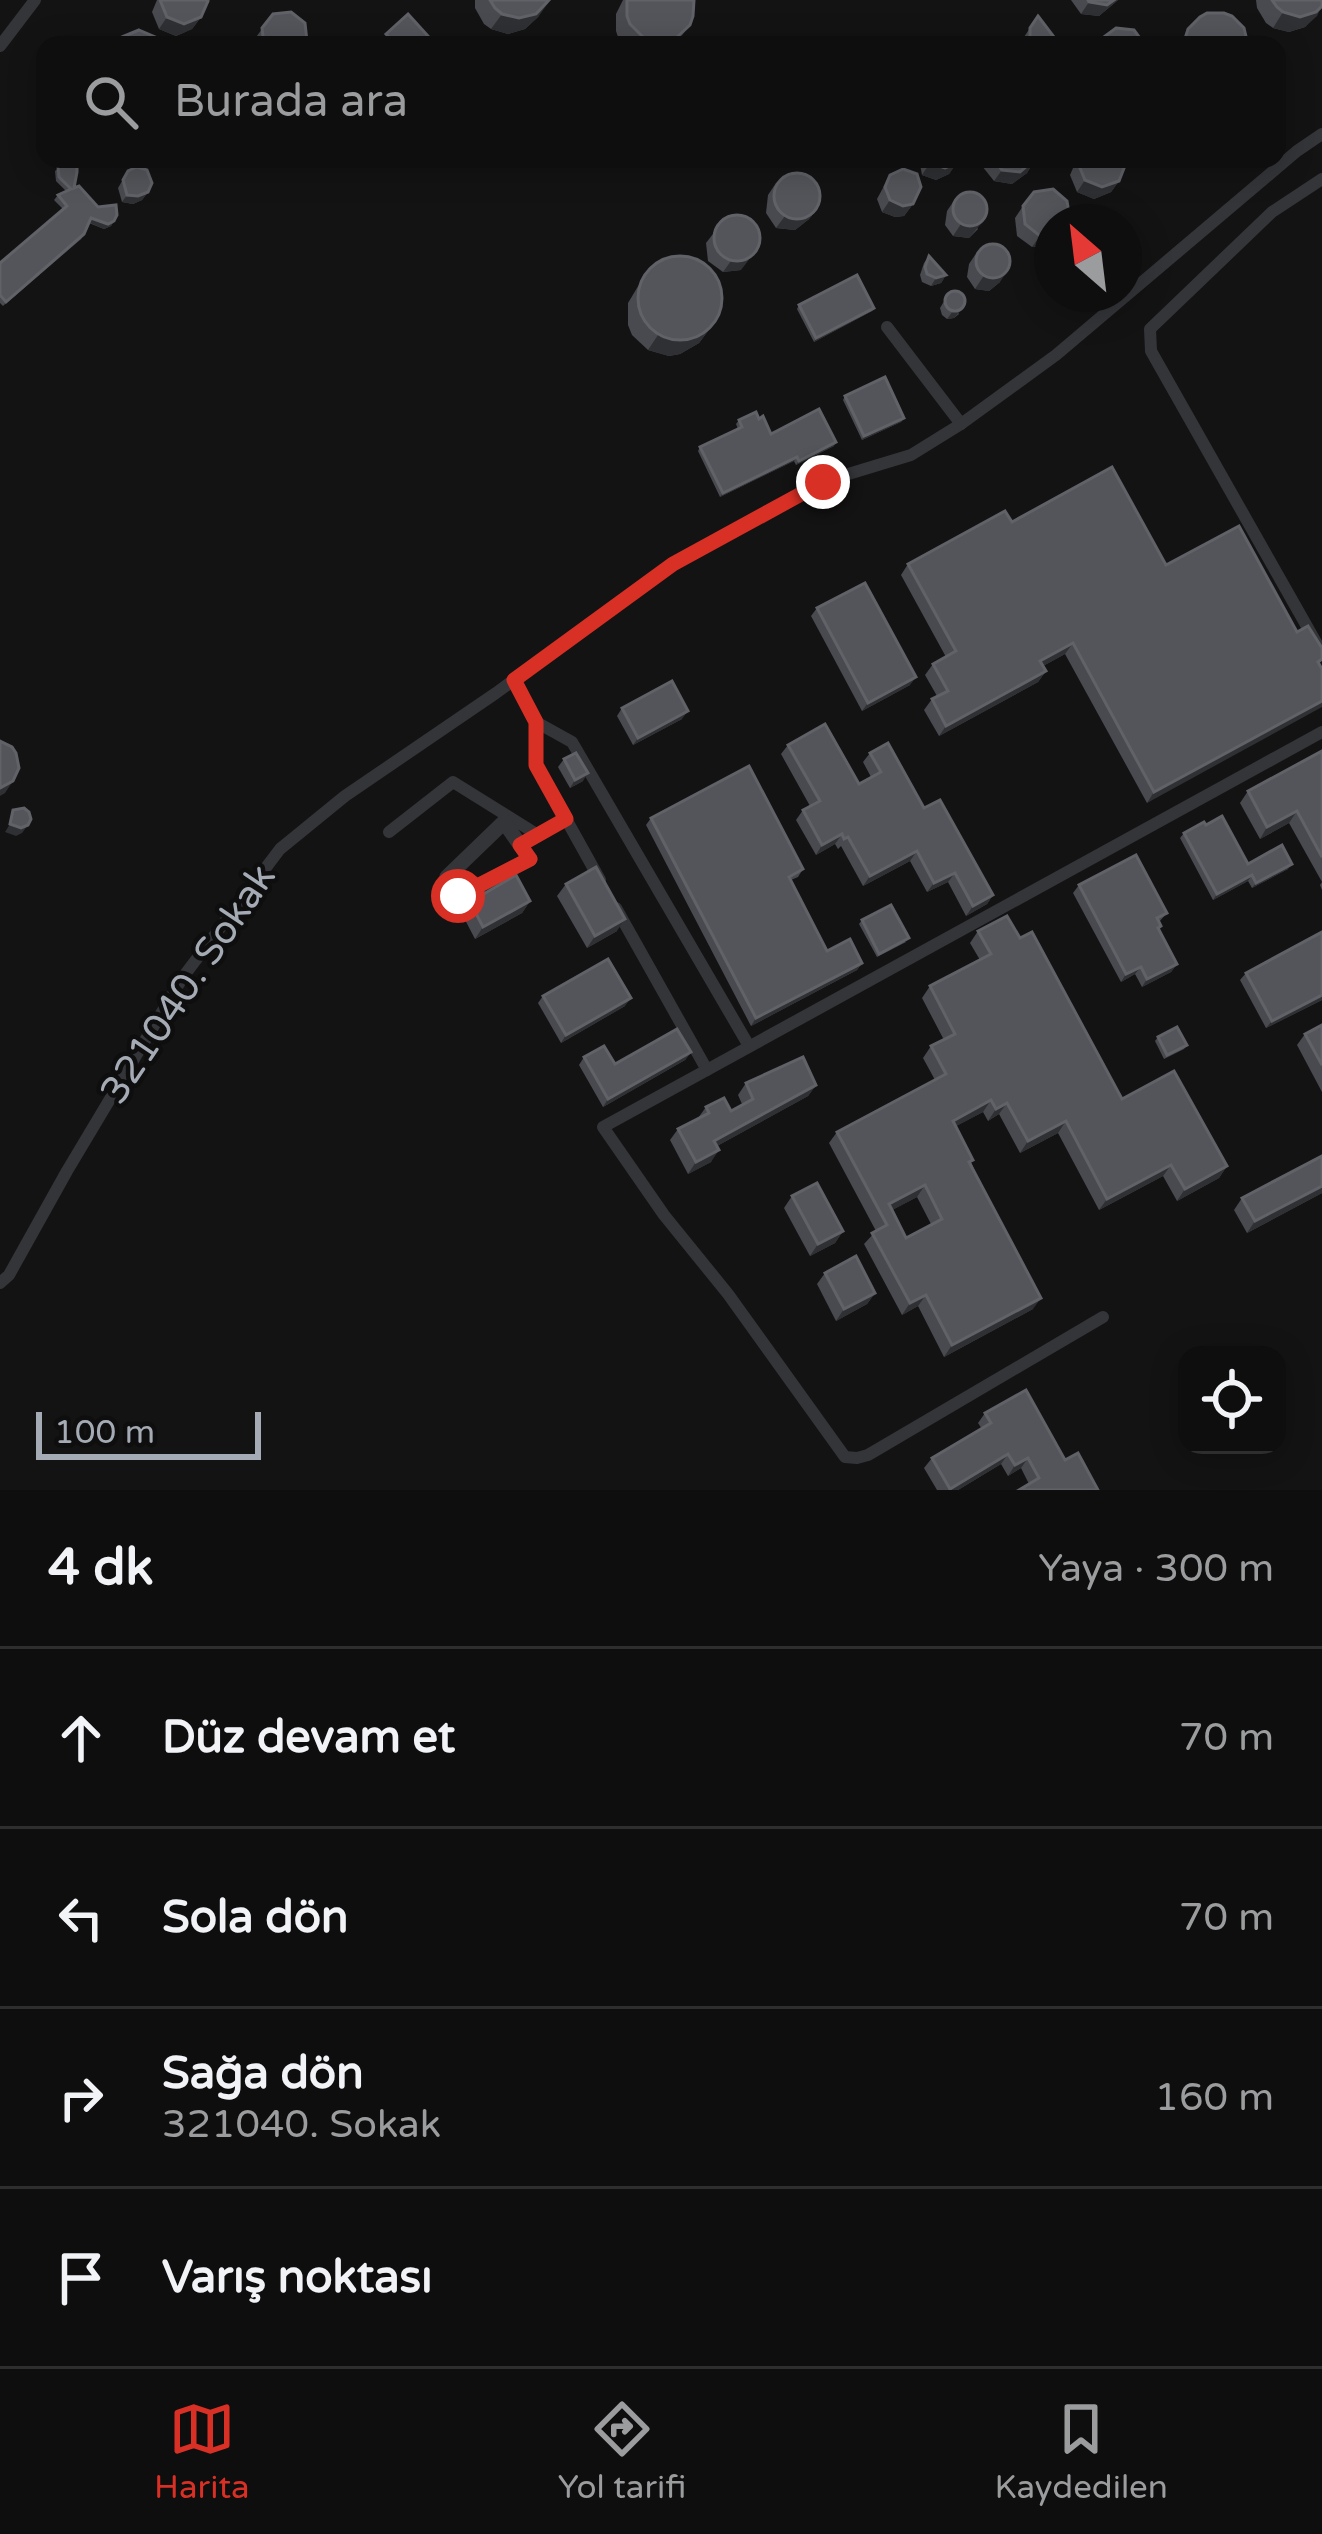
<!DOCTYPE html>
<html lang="tr">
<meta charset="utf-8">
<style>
body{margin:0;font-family:"Varela Round",sans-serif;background:#1c1c1d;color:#f1f3f6}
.controls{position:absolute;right:36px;bottom:36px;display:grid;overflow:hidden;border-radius:24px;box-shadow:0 6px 30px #0003}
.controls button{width:108px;height:108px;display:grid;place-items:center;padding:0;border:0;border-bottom:3px solid #2e2e2f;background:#0e0e0f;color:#f1f3f6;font:60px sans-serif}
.compass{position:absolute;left:1034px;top:204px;width:108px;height:108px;border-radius:50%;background:#0e0e0f;box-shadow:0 6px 30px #0003;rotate:332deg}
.scale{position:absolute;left:36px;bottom:30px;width:225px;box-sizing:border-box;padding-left:12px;border:6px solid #a5abb4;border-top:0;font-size:33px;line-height:42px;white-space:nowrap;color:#a5abb4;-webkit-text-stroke:9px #0e0e0f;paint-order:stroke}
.stop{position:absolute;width:36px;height:36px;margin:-27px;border:9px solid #d93025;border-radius:50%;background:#fff}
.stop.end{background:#d93025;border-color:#fff;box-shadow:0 3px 12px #0008}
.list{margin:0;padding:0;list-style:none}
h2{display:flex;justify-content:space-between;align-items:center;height:156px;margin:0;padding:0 48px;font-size:51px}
h2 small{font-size:39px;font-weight:400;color:#9b9c9e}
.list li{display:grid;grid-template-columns:78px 1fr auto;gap:36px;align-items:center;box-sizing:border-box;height:180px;padding:0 48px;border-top:3px solid #2e2e2f}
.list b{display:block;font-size:45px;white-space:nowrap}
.list p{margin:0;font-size:39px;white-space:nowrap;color:#9b9c9e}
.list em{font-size:39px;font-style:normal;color:#9b9c9e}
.icon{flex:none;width:66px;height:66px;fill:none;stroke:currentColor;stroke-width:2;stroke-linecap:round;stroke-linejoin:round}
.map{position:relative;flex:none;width:1322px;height:1490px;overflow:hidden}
.search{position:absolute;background:#0e0e0f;box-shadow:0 6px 30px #0003;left:36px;right:36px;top:36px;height:132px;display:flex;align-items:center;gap:30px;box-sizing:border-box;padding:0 42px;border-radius:24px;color:#9b9c9e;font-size:45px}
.sheet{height:876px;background:#0e0e0f}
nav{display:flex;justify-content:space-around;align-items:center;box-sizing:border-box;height:168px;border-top:3px solid #2e2e2f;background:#0e0e0f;font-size:33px;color:#9b9c9e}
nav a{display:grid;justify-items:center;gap:6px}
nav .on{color:#d93025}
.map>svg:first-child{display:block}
</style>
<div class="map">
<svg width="1322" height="1490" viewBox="0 0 1322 1490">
<rect width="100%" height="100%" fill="#131314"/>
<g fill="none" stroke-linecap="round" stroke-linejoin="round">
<g stroke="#343539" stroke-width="12">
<polyline points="0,46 35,0"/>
<polyline points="1322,179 1272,212 1150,329 1151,351 1322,653"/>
<polyline points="887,327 961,424"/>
<polyline points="514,680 536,722 536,765 600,880"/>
<polyline points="536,722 572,742 749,1046"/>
<polyline points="389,832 453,782 538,835"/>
<polyline points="531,838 566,819"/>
<polyline points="616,908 707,1070"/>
<polyline points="0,1283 9,1275 67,1171 183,977 280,849 345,796 496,693 673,564 822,482 911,455 961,424 1056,355 1297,151 1322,134"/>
<polyline points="1103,1317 868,1455 857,1458 845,1457 728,1294 664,1215 603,1127 1322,732"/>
</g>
<polygon stroke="#343539" stroke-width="15" points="504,822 530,859 458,897 447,877"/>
</g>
<g fill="#494a4f" fill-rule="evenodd">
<polygon points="157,0 207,0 201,17 192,29 176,36 159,29 152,12"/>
<polygon points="475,0 549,0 538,17 525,29 508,34 491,29 484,24 475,8"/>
<polygon points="623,0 694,0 690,25 674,45 625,45 619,40 616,31 616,14"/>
<polygon points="1071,0 1118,0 1099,16 1081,14"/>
<polygon points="1256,0 1322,0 1322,8 1305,27 1289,32 1273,28 1266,23 1257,8"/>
<polygon points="273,14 305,45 254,45 254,40"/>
<polygon points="1038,16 1060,45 1022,45 1022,40"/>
<polygon points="69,159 97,159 90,164 77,159 74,188 114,221 111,226 104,229 89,223 81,239 3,306 0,303 0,263 63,209 54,200 58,195 66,191 56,181 55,171"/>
<polygon points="919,159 959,159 949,174 936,180 922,175"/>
<polygon points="984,159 1035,159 1027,173 1012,184 994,181 982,166"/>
<polygon points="1077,159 1124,159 1119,181 1111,192 1094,199 1077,192 1070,175"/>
<polygon points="128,171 148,192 142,200 133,204 122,202 118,188"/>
<polygon points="890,175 913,204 904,216 895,217 882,212 877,199"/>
<polygon points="776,183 818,208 809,219 795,230 776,228 766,213 768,195"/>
<polygon points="955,199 978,229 969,238 953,236 945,225 947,211"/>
<polygon points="1023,206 1052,222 1052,242 1050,245 1032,247 1017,236 1015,218"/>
<polygon points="726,217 741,270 723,272 708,261 706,243"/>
<polygon points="977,252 1000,282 989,291 975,289 967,277 969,264"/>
<polygon points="929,256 946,275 941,283 931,286 922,282 920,275 924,263"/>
<polygon points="649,268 717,319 699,343 680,354 669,356 648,350 632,335 628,325 628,303"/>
<polygon points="949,293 959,314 954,318 947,319 942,315 940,308"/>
<polygon points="799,305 874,308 872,311 814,342 797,309"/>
<polygon points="845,396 904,418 901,422 862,440 843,400"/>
<polygon points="759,419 771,434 834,446 796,465 794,461 720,497 698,451 700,447 738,429 736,424 739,420"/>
<polygon points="1012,522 1166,565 1297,632 1321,667 1147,803 1065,654 1043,666 1046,671 1038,682 939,736 924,710 932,699 937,696 925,675 933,664 946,657 901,575 908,564"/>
<polygon points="817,608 910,685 862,711 811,616"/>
<polygon points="622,708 682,719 633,745 617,716"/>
<polygon points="788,745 859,784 871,777 863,762 870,753 924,808 993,895 987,904 966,916 948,882 927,892 910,861 863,886 841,846 838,849 835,844 816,855 796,820 803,810 810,806 781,754"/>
<polygon points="1322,751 1322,890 1320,885 1322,882 1289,823 1260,839 1240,803 1248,791"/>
<polygon points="564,759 583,781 570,788 558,767"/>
<polygon points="651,818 803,869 798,877 791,880 827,951 862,963 857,970 751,1026 646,825"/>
<polygon points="1206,825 1248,864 1288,869 1252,888 1248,881 1213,900 1180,838 1184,833"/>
<polygon points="566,884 617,931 587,948 557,896"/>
<polygon points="1079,885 1167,913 1159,922 1159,930 1177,964 1171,972 1142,987 1135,974 1121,982 1073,893"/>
<polygon points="530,901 522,913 475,939 462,914 470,902"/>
<polygon points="862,920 906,942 877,957 859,924"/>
<path d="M978 931 1020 938 1122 1099 1227 1166 1219 1178 1177 1201 1163 1176 1099 1210 1058 1133 1020 1153 999 1114 988 1121 983 1112 956 1126 1033 1309 944 1357 918 1306 902 1315 864 1244 876 1231 829 1143 837 1132 935 1080 923 1058 931 1046 944 1040 922 998 930 986 980 960 970 943ZM917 1197 931 1224 906 1238 892 1210Z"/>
<polygon points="1322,932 1322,1000 1266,1028 1240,980 1246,973"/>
<polygon points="543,996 625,1006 561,1043 538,1003"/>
<polygon points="1322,1025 1322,1092 1297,1045 1305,1034"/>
<polygon points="1158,1037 1187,1045 1184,1049 1164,1059 1155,1041"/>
<polygon points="691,1052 685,1060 603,1107 579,1065 584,1057 615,1064"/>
<polygon points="746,1083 816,1085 808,1096 717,1146 711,1162 688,1174 670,1140 678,1129 698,1118 706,1107 731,1111 742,1104 738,1095"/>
<polygon points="1322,1156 1322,1193 1247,1233 1234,1210 1242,1198"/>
<polygon points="792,1196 843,1231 835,1243 810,1256 784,1208"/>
<polygon points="825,1273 875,1293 867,1304 836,1321 817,1284"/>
<polygon points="985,1413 1065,1460 1029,1484 1021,1468 1008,1476 1001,1464 958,1490 937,1490 924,1468 932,1458 982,1429 978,1423"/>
</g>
<g fill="#2f3033">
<polygon points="1118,0 1099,16 1081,14 1089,2"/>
<polygon points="549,2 538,17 525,29 508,34 491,29 502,14"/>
<polygon points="1322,6 1317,16 1305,27 1289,32 1273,28 1283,12"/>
<polygon points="167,17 201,17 192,29 176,36 159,29"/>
<polygon points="690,25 674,45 637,45 643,37"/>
<polygon points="75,159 97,159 90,164"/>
<polygon points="169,159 185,159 184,161 166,163"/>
<polygon points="1035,161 1027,173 1012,184 994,181 1002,170"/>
<polygon points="930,163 957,163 949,174 936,180 922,175"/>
<polygon points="1085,180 1119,181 1111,192 1094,199 1077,192"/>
<polygon points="148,192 142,200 133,204 122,202 127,195"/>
<polygon points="890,200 913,204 904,216 895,217 882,212"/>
<polygon points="818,208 809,219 795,230 776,228 785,216"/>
<polygon points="91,218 114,221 111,226 104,229 88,222"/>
<polygon points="986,218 969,238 953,236 961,224"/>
<polygon points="84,234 81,239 3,306 6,302"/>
<polygon points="1052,234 1050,245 1032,247 1040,236"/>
<polygon points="761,244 741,270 723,272 731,261"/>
<polygon points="1008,270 1000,282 989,291 975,289 983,277"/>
<polygon points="946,275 941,283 931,286 936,278"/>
<polygon points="965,306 954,318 947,319 953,311"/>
<polygon points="874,308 872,311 814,342 816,338"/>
<polygon points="710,328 699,343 680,354 669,356 648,350 658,335"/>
<polygon points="904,418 901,422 862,440 864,436"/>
<polygon points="836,442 834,446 796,465 799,461"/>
<polygon points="797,457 794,461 720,497 723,493"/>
<polygon points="1073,643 1065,654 1032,672 1040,661"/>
<polygon points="1046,671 1038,682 939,736 946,726"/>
<polygon points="916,677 910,685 862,711 868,703"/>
<polygon points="1322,701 1322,707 1147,803 1154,792"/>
<polygon points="688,711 682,719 633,745 638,738"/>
<polygon points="588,773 583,781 570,788 575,780"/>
<polygon points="13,781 5,793 0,796 0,788"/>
<polygon points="1297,811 1289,823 1260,839 1267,827"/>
<polygon points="10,824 28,825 22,833 16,836 5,832"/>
<polygon points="842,834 835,844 816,855 822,845"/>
<polygon points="917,851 910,861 863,886 870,876"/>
<polygon points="1292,864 1288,869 1252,888 1256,883"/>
<polygon points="955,873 948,882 927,892 934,883"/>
<polygon points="1252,875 1248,881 1213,900 1217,894"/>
<polygon points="993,895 987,904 966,916 973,906"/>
<polygon points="530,901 522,913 475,939 483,927"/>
<polygon points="625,919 617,931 587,948 595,936"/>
<polygon points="862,963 857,970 751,1026 756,1018"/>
<polygon points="1177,964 1171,972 1142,987 1147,979"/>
<polygon points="1141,967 1135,974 1121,982 1126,974"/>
<polygon points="1322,995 1322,1000 1266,1028 1272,1021"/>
<polygon points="631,998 625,1006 561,1043 566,1035"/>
<polygon points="691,1052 685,1060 603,1107 608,1099"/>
<polygon points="816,1085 808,1096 706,1152 714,1141"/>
<polygon points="991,1100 983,1112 945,1132 953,1121"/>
<polygon points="1007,1103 999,1114 988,1121 996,1109"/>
<polygon points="1066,1121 1058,1133 1020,1153 1028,1141"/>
<polygon points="719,1150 711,1162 688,1174 696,1162"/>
<polygon points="1171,1165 1163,1176 1099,1210 1107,1199"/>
<polygon points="1227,1166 1219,1178 1177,1201 1185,1189"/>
<polygon points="925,1185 917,1197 881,1216 889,1204"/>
<polygon points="1322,1186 1322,1193 1247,1233 1255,1221"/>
<polygon points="843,1231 835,1243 810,1256 818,1244"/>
<polygon points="875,1293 867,1304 836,1321 844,1309"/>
<polygon points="926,1295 918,1306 902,1315 910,1303"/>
<polygon points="1041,1298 1033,1309 944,1357 952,1345"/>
<polygon points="1008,1454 1001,1464 958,1490 949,1490"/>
<polygon points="1028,1458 1021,1468 1008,1476 1015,1465"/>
</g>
<g fill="#53555a" stroke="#606268" stroke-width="3" fill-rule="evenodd">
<polygon points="160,0 207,0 208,1 201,17 184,24 167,17"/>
<polygon points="490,0 549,0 536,14 519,18 502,14 495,8"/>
<polygon points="627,0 694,0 693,16 690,25 677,37 669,41 651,40 643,37 630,24 627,16"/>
<polygon points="1088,0 1114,0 1107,5 1089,2"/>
<polygon points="1272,0 1322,0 1322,6 1316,12 1300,17 1283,12 1277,7"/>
<polygon points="291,12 305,23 307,41 304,45 264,45 262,28 273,14"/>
<polygon points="1207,13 1224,13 1232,16 1244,28 1248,45 1183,45 1188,29 1200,17"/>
<polygon points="408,14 428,36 417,45 396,45 386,34"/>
<polygon points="1038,16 1060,45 1034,45 1030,38 1030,28"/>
<polygon points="1116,28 1134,30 1145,45 1100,45 1101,39"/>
<polygon points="139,30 155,37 159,45 119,45 122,37"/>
<polygon points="573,40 590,45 555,45 556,45"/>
<polygon points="69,159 77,159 77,172 74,188 79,186 98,207 116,205 117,215 114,221 108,224 91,218 84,234 6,302 0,295 0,263 67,206 58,195 71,189 59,177 58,167"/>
<polygon points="929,159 959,159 957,163 945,168 930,163"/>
<polygon points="994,159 1035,159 1020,172 1002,170"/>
<polygon points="1080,159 1124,159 1126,163 1119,181 1102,187 1085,180 1078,163"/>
<polygon points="137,167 147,170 152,183 148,192 138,196 127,195 123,180 128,171"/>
<polygon points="903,169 917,174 921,187 913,204 903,206 890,200 885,187 890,175"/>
<circle cx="797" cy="196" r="23"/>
<polygon points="1053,189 1067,201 1070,219 1067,222 1052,222 1052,234 1040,236 1025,224 1023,206 1034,192"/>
<circle cx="970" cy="209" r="17"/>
<circle cx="737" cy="238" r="23"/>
<circle cx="993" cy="261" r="17"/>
<polygon points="929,256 946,275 936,278 927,274 925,267"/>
<circle cx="680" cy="298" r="42"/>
<polygon points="857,275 874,308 816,338 799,305"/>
<circle cx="955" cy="301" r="10"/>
<polygon points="885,377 904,418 864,436 845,396"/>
<polygon points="819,409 836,442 799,461 797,457 723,493 700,447 742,427 739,420 756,412 759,419 763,416 771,434"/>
<polygon points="1112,467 1166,565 1239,526 1297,632 1308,626 1322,648 1322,659 1318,662 1322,669 1322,701 1154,792 1073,643 1040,661 1046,671 946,726 932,699 948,691 933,664 956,651 908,564 1005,511 1012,522"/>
<polygon points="865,583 916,677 868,703 817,608"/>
<polygon points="672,681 688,711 638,738 622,708"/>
<polygon points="825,724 859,784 881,772 870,753 888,743 924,808 940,800 993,895 973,906 955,873 934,883 917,851 870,876 848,837 844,839 842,834 822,845 803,810 820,801 788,745"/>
<polygon points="0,741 12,747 16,753 19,768 13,781 0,788"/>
<polygon points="1322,751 1322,857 1297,811 1267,827 1248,791"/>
<polygon points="576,753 588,773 575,780 564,759"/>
<polygon points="749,766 803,869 789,877 827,951 850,939 862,963 756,1018 651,818"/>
<polygon points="24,808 29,812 31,819 28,825 21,828 10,824 13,810"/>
<polygon points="1222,816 1248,864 1282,845 1292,864 1256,883 1252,875 1217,894 1184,833 1204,822 1206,825"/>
<polygon points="1136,855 1167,913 1157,918 1161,926 1158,928 1177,964 1147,979 1141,967 1126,974 1079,885"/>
<polygon points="596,867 625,919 595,936 566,884"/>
<polygon points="516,875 530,901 483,927 470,902"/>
<polygon points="891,905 909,938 879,954 862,920"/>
<path d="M1007 916 1020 938 1032 932 1122 1099 1174 1071 1227 1166 1185 1189 1171 1165 1107 1199 1066 1121 1028 1141 1007 1103 996 1109 991 1100 953 1121 973 1160 969 1162 1041 1298 952 1345 926 1295 910 1303 872 1233 887 1225 837 1132 946 1074 931 1046 955 1034 930 986 991 954 978 931ZM925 1185 942 1219 906 1238 889 1204Z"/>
<polygon points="1322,932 1322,995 1272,1021 1246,973"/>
<polygon points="608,959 631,998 566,1035 543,996"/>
<polygon points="1322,1025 1322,1065 1305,1034"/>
<polygon points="1177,1027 1187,1045 1167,1055 1158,1037"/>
<polygon points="677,1029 691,1052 608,1099 584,1057 604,1046 615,1064"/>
<polygon points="803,1057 816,1085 714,1141 719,1150 696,1162 678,1129 709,1113 706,1107 724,1098 731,1111 753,1099 746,1083"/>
<polygon points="1322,1156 1322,1186 1255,1221 1242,1198"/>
<polygon points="817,1183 843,1231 818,1244 792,1196"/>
<polygon points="856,1256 875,1293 844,1309 825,1273"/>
<polygon points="1026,1390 1065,1460 1078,1453 1098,1490 1019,1490 1039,1478 1028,1458 1015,1465 1008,1454 950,1489 932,1458 991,1423 985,1413"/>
</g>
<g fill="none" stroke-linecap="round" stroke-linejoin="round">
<polyline stroke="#d93025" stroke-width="15" points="458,896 530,859 520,845 566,819 536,765 536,722 514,680 673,564 823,482"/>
</g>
<g text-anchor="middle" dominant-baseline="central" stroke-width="9" stroke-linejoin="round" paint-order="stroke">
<g font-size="39" fill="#a5abb4" stroke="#0e0e0f">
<text transform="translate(188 984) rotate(-56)">321040. Sokak</text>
</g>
</g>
</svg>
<div class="controls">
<button><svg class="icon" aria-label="locate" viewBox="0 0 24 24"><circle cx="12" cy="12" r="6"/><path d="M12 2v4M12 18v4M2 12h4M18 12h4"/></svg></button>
</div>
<svg class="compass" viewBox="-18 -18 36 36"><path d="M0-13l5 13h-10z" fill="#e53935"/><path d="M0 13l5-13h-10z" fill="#9b9c9e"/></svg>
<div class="scale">100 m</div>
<div class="stop" style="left:458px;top:896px"></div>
<div class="stop end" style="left:823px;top:482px"></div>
<div class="search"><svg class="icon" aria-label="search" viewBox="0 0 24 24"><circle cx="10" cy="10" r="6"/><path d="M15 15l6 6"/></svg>Burada ara</div>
</div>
<section class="sheet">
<h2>4 dk<small>Yaya · 300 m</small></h2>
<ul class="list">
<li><svg class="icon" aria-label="ahead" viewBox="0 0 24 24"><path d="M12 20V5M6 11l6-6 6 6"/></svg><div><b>Düz devam et</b></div><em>70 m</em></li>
<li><svg class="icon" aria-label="left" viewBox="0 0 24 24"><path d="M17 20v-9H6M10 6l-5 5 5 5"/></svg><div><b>Sola dön</b></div><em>70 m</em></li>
<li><svg class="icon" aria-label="right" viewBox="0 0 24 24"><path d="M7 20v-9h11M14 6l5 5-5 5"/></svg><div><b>Sağa dön</b><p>321040. Sokak</p></div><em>160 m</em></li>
<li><svg class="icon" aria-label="arrive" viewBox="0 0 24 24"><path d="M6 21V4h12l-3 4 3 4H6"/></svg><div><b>Varış noktası</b></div></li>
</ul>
</section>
<nav>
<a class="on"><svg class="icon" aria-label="map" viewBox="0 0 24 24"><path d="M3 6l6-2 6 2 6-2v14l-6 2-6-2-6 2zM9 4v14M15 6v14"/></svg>Harita</a>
<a><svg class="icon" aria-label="directions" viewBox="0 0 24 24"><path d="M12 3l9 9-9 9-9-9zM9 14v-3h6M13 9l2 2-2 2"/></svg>Yol tarifi</a>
<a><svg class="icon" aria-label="saved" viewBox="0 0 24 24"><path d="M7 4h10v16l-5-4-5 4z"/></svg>Kaydedilen</a>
</nav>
